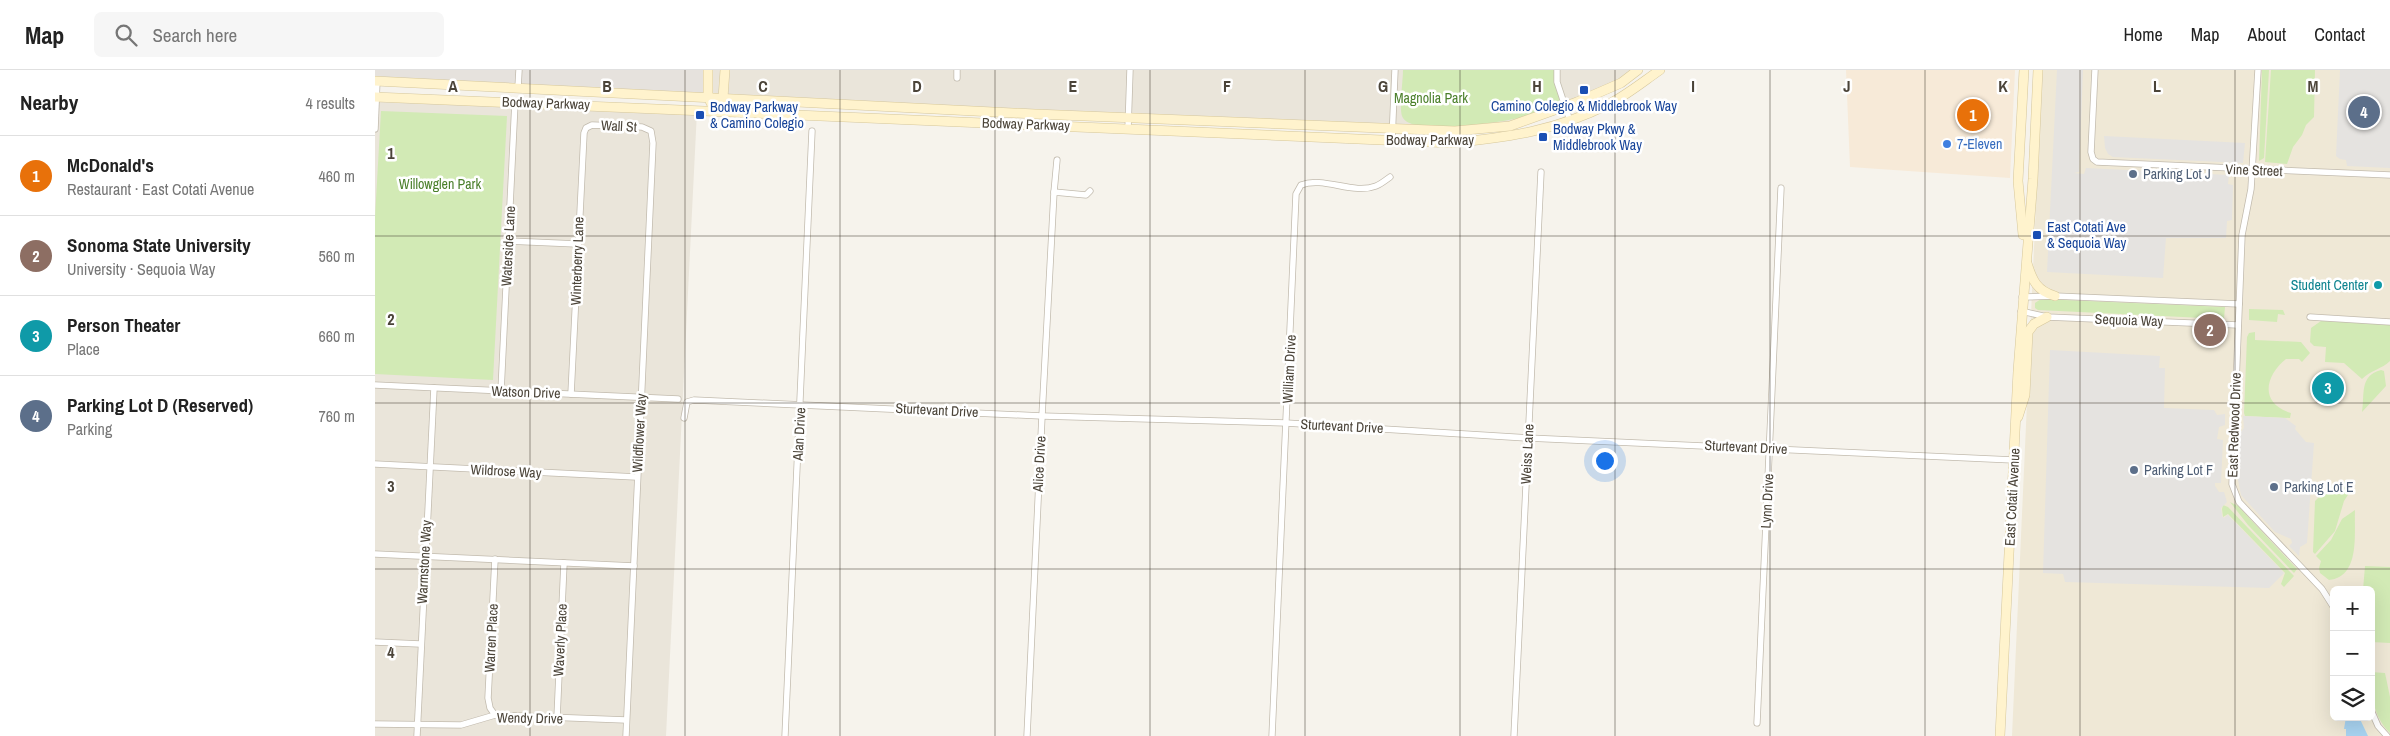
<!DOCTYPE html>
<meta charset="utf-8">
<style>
body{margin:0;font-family:"Archivo Narrow",sans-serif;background:#f6f6f6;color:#222}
.controls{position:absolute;right:15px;bottom:15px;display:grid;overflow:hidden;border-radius:8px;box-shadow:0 5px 20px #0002}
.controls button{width:45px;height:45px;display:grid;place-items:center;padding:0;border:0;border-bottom:1px solid #e0e0e0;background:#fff;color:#222;font:25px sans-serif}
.you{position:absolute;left:1229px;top:390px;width:18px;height:18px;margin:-12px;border:4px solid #fff;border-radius:50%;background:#1a73e8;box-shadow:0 0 0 8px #1a73e833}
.badge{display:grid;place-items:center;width:32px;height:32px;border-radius:50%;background:#2563eb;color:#fff;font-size:16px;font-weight:700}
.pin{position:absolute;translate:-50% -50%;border:2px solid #fff;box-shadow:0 1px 5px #0006}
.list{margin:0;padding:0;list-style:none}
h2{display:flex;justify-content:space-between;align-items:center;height:65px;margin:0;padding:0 20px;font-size:21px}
h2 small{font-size:16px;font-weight:400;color:#767676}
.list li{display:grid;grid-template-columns:32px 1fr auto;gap:15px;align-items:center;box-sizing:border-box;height:80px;padding:0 20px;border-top:1px solid #e0e0e0}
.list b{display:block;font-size:19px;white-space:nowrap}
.list p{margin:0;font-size:16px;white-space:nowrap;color:#767676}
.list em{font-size:16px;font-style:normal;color:#767676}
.icon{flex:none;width:28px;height:28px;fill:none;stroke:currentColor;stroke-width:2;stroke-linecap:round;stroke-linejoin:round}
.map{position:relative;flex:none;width:2015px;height:666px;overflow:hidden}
header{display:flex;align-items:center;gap:30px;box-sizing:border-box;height:70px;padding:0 25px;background:#fff;border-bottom:1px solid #e0e0e0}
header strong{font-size:24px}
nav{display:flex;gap:28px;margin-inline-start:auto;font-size:18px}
.search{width:350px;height:45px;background:#f6f6f6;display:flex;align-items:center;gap:12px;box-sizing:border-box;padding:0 18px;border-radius:8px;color:#767676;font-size:19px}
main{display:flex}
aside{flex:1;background:#fff}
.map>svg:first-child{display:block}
</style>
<header>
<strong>Map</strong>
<div class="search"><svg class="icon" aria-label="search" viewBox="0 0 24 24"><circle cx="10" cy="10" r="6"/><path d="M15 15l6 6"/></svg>Search here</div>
<nav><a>Home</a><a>Map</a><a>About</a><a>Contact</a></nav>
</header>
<main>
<aside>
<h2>Nearby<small>4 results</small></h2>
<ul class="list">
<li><span class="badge" style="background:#e8710a">1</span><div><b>McDonald's</b><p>Restaurant · East Cotati Avenue</p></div><em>460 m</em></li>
<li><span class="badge" style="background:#8d6e63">2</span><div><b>Sonoma State University</b><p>University · Sequoia Way</p></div><em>560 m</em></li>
<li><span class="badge" style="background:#0f9aa8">3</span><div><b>Person Theater</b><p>Place</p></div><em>660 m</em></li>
<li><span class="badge" style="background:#5c6f8a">4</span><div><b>Parking Lot D (Reserved)</b><p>Parking</p></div><em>760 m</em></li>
</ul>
</aside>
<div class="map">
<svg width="2015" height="666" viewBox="0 0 2015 666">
<rect width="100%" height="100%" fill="#f6f3ec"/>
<g fill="#eae5da">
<polygon points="325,0 1263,0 1246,13 1135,56 1080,61 323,26"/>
<polygon points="0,32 322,41 291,666 0,666"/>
</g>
<polygon fill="#f7ead8" points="1471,0 1640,0 1635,108 1475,97"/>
<polygon fill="#e6e2dd" points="0,0 333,0 333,27 0,11"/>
<path fill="#efe8d6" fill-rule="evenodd" d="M1667 0H2015V666H1637ZM1959 520H1996V647H1959Z"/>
<g fill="#d2eab5">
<path d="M1028 0H1179C1180 9 1187 25 1183 34 1178 44 1154 45 1144 48 1125 52 1035 68 1027 46 1024 37 1028 11 1028 0Z"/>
<polygon points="1887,0 1894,0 1889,88 1884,91"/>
<polygon points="1896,0 1940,0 1939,47 1931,55 1927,65 1918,77 1912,94 1890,92"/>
<polygon points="6,41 132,46 118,310 0,304 0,147"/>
<polygon points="1666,229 1850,237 1849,249 1663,240 1660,238 1660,233"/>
<polygon points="1874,239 1908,240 1910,245 1903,244 1902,252 1874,250"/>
<path d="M1946 251 2015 254V291C2007 299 1996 300 1987 309L1969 293 1950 292 1951 277 1939 276 1935 272 1936 258Z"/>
<path d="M1880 262V270L1926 272 1935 283 1927 292 1924 289H1911C1890 306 1884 333 1916 343L1915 348 1870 346 1869 343 1872 267 1874 263Z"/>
<path d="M2006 300 2009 301 2011 316 1987 342C1990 324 1984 306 2006 300Z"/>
<polygon points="1971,411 1976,412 1978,417 1969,431 1960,461 1940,484 1938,482 1940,431 1954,417"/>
<polygon points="1855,432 1863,436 1922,499 1919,503 1873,455"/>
<polygon points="1848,435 1853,437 1919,506 1909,517 1906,514 1910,503 1853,444 1848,447 1847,439"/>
<path d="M1980 440C1979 462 1986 507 1954 510L1945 503 1944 498 1946 491 1941 486 1956 470 1967 449Z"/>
<polygon points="1990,496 2015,497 2015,573 1996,572 1996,520 1988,520"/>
<path d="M1996 602 2010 603 2015 627V663C1998 647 1996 624 1996 602Z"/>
</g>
<g fill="#e5e3e0">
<polygon points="1682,0 1708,0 1704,102 1699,103 1709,104 1711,98 1854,105 1853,114 1858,115 1857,150 1852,151 1851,168 1791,168 1788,208 1672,202"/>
<polygon points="1965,0 2015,0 2015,98 1972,96 1971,90 1965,89 1961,86"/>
<polygon points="1729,66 1870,73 1868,93 1738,87 1733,84 1730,78"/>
<polygon points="1675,280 1785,286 1784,298 1790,298 1789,338 1839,340 1842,345 1850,344 1850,355 1844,357 1842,369 1848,370 1846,413 1840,413 1840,416 1844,422 1849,422 1852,432 1846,438 1847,446 1849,448 1853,445 1909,503 1894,518 1690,512 1688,504 1668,503"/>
<polygon points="1868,346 1910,348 1921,356 1920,359 1931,372 1939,373 1932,473 1925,477 1924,486 1914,476 1917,473 1916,469 1900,462 1866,425 1863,410 1865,363 1869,358"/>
</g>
<polygon fill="#a9d4f2" points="1971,647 1984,647 1993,666 1971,666 1971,659 1969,659"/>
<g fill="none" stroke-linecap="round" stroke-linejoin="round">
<defs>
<g id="street">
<polyline points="1182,0 1182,12 1195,51"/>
<polyline points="1720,0 1716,82 1718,89 1722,92 2015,105"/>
<polyline points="1883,0 1876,119 1867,165 1857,414 1864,432 1947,519 1959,538"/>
<polyline points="582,8 582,0"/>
<polyline points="143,18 144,0"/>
<polyline points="0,59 2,11"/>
<polyline points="753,59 755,0"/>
<polyline points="1017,70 1020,0"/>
<polyline points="679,122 682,90"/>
<polyline points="133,171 202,174"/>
<polyline points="1647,227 1680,226 1864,234"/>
<polyline points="1646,241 1672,247 1863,255"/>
<polyline points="1935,247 2015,252"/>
<polyline points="0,315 303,329"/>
<polyline points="126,321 140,32"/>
<polyline points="196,324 209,63 211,58 217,55 267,57 276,61 278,73 251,666"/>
<polyline points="309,348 312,332 319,330 667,346 911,353 1153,368 1638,390"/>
<polyline points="0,394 261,407"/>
<polyline points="0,484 259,496"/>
<polyline points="120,489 113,628 115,638 120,645"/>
<polyline points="0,572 45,574"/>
<polyline points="1996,640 2003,656 2012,666"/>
<polyline points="182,648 189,493"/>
<polyline points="1382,653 1406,118"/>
<polyline points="0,654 86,655 120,645 251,650"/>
<polyline points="42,666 59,318"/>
<polyline points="410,666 437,61"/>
<polyline points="652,666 667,346 679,122 711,125 715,121"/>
<path d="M897 666 921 124 926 115C949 106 978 125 1001 116 1006 114 1011 110 1015 107"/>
<polyline points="1139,666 1166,102"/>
</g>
<g id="secondary">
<polyline points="333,0 333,27 340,41"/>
<polyline points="0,11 660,44 1080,61 1135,56 1202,32 1246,13 1263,0"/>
<path d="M0 27 1077 73C1135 67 1180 61 1234 34 1252 25 1269 11 1285 0"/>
<polyline points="340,41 348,28 350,0"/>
<polyline points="1648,165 1643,111 1649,0"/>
<path d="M1652 193C1657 210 1662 221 1680 226"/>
<polyline points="1643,347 1650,325 1653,262 1659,254 1672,247"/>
<polyline points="1625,666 1643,301 1658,109 1663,0"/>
</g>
</defs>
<use href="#street" stroke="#c2bbae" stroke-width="7"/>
<use href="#secondary" stroke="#d6c79b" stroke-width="10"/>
<use href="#street" stroke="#fff" stroke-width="5.5"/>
<use href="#secondary" stroke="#fff3cd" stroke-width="9"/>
</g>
<path fill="none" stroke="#4b4439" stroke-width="1" stroke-opacity="0.55" d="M155 0V666M310 0V666M465 0V666M620 0V666M775 0V666M930 0V666M1085 0V666M1240 0V666M1395 0V666M1550 0V666M1705 0V666M1860 0V666M0 166H2015M0 333H2015M0 499H2015"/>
<g fill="#1a4fb4" stroke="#fff" stroke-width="2">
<rect x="1204" y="15" width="10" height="10" rx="2.5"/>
<rect x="320" y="40" width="10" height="10" rx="2.5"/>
<rect x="1163" y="62" width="10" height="10" rx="2.5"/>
<rect x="1657" y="160" width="10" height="10" rx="2.5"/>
</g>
<circle fill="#3f7fe0" stroke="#fff" stroke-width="2" cx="1572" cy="74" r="5"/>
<g fill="#5c6f8a" stroke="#fff" stroke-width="2">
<circle cx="1758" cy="104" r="5"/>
<circle cx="1759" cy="400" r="5"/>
<circle cx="1899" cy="417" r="5"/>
</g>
<circle fill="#0f9aa8" stroke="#fff" stroke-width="2" cx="2003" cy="215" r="5"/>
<g text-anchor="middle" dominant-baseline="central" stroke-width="5" stroke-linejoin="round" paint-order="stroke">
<g font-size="14" fill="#4a7f2a" stroke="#fff">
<text x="1056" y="28">Magnolia Park</text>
<text x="65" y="114">Willowglen Park</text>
</g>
<g font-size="14" fill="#4b4439" stroke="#fff">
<text transform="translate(171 33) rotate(2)">Bodway Parkway</text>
<text transform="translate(651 54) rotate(2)">Bodway Parkway</text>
<text transform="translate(244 56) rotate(3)">Wall St</text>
<text x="1055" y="70">Bodway Parkway</text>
<text transform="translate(1879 100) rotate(2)">Vine Street</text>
<text transform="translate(133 176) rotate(-87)">Waterside Lane</text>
<text transform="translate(202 191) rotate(-88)">Winterberry Lane</text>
<text transform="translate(1754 250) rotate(2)">Sequoia Way</text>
<text transform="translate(914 299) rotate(-87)">William Drive</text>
<text transform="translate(151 322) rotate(2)">Watson Drive</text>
<text transform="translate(562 340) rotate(3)">Sturtevant Drive</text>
<text transform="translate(1859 355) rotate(-88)">East Redwood Drive</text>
<text transform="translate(967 356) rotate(3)">Sturtevant Drive</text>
<text transform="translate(264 363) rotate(-87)">Wildflower Way</text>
<text transform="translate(424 364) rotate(-87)">Alan Drive</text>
<text transform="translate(1371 377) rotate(3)">Sturtevant Drive</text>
<text transform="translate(1152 384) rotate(-87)">Weiss Lane</text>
<text transform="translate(664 394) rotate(-87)">Alice Drive</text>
<text transform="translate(131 401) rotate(3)">Wildrose Way</text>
<text transform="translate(1637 427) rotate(-87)">East Cotati Avenue</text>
<text transform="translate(1392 431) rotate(-87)">Lynn Drive</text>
<text transform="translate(49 492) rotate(-87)">Warmstone Way</text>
<text transform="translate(116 568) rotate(-87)">Warren Place</text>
<text transform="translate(185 570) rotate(-87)">Waverly Place</text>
<text transform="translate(155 648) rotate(1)">Wendy Drive</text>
</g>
<g font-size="14" fill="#164399" stroke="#fff" text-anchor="start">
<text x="1209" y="36" text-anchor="middle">Camino Colegio &amp; Middlebrook Way</text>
<text x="335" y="37">Bodway Parkway<tspan x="335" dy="16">&amp; Camino Colegio</tspan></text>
<text x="1178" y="59">Bodway Pkwy &amp;<tspan x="1178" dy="16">Middlebrook Way</tspan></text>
<text x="1672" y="157">East Cotati Ave<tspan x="1672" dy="16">&amp; Sequoia Way</tspan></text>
</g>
<g font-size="14" fill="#366cbe" stroke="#fff" text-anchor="start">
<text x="1582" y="74">7-Eleven</text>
</g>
<g font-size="14" fill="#4e5e75" stroke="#fff" text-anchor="start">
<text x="1768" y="104">Parking Lot J</text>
<text x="1769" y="400">Parking Lot F</text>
<text x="1909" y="417">Parking Lot E</text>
</g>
<g font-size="14" fill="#0d838f" stroke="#fff" text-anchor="end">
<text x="1993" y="215">Student Center</text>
</g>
</g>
<g font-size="16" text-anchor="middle" font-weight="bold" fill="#4b4439" stroke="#fff" stroke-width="5" stroke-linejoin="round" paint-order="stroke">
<text x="78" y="22">A</text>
<text x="232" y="22">B</text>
<text x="388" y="22">C</text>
<text x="542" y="22">D</text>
<text x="698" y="22">E</text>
<text x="852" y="22">F</text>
<text x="1008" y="22">G</text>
<text x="1162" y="22">H</text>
<text x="1318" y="22">I</text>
<text x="1472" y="22">J</text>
<text x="1628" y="22">K</text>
<text x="1782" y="22">L</text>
<text x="1938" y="22">M</text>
<text x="16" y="89">1</text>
<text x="16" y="255">2</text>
<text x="16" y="422">3</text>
<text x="16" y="588">4</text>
</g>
</svg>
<div class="controls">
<button>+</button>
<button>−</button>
<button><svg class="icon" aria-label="layers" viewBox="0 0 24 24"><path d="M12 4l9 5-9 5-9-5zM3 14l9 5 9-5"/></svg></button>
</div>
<div class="you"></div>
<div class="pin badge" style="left:1598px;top:45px;background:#e8710a">1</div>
<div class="pin badge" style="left:1835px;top:260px;background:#8d6e63">2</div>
<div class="pin badge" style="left:1953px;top:318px;background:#0f9aa8">3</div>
<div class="pin badge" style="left:1989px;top:42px;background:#5c6f8a">4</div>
</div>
</main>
